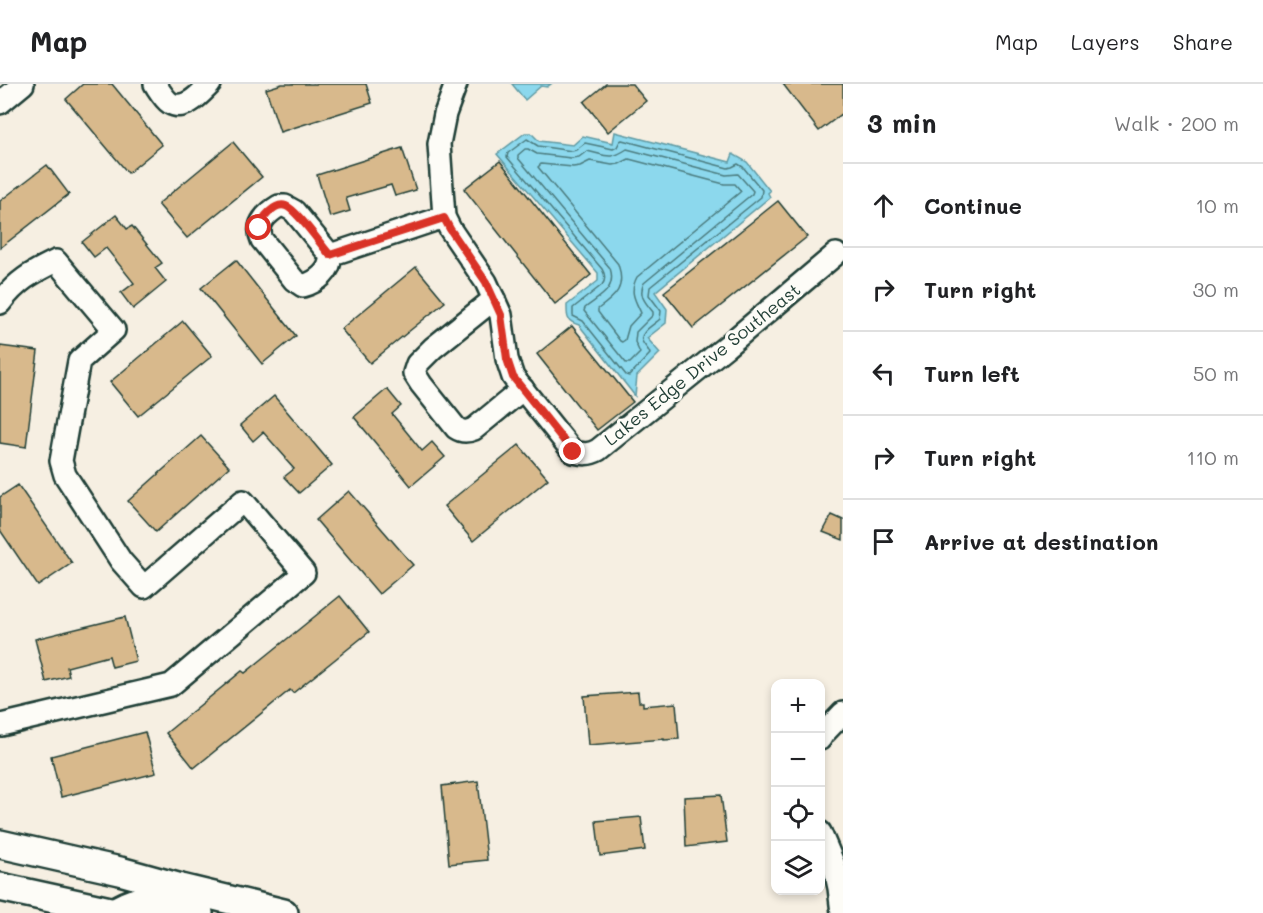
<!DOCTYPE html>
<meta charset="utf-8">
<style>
body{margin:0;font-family:Mali,sans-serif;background:#f6f6f6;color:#202124}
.controls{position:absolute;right:18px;bottom:18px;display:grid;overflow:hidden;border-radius:12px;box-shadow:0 3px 9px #0003}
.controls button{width:54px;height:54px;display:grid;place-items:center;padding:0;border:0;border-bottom:2px solid #e0e0e0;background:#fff;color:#202124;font:30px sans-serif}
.stop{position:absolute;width:18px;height:18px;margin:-14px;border:4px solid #d93025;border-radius:50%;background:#fff}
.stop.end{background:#d93025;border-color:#fff;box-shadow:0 2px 6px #0008}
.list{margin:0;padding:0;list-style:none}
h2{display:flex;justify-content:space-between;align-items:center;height:78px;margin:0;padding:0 24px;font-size:26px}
h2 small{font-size:20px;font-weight:400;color:#757577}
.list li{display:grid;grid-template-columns:39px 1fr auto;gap:18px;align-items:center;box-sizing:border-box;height:84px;padding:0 24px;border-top:2px solid #e0e0e0}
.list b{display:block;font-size:22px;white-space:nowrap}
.list em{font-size:20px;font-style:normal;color:#757577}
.icon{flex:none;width:33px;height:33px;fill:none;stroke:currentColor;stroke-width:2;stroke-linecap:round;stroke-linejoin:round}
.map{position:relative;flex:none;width:843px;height:829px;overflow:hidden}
header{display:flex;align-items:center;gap:36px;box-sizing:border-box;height:84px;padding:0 30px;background:#fff;border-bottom:2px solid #e0e0e0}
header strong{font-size:28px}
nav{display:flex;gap:33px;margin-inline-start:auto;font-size:21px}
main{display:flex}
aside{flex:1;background:#fff}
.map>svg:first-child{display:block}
</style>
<header>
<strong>Map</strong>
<nav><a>Map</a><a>Layers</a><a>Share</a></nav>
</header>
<main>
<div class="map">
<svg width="843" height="829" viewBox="0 0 843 829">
<rect width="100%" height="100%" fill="#f6efe2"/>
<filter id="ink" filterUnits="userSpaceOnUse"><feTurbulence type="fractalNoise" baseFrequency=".0167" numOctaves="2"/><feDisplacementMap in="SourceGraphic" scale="12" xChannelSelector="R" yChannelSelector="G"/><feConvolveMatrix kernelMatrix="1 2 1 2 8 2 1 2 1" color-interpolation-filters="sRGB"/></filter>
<g filter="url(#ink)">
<g fill="#8cd8ed" stroke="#609aa3" stroke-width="1.5">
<polygon points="512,0 551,0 547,3 541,2 525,16"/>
<path d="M615 48 730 78 733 70 747 78 770 107 768 109 770 113 655 208 667 225 666 239 647 254 660 269 637 292 635 312 579 241C566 237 567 233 567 221L598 197V189L497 70 525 49H531L539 57 573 61 583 52 613 59Z"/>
</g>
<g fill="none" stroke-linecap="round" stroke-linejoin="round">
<g stroke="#4b7b7e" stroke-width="1.5">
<path d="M527 55 538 62 572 67 576 66 585 59 613 65 617 63 620 57 622 56 728 84 732 83 738 80 743 83 762 106 761 113 650 203 649 211 661 227 660 235C655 240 639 248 642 257 644 262 649 265 650 270L629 292 626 291 583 237 573 232V224L602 201C606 196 605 190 602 185L507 73 508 69Z"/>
<path d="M525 65H528L537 70 571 74 579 73 587 67C606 71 609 77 627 65L726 91 738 90 753 107 752 110 644 199C638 211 645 218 653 228V231L636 248 635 258 640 269 630 279H626L584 227 585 224C600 212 617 206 610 184L518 74V71Z"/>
<path d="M629 75 724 100H735L741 107 739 109 637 193C629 208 635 216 641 229L629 242 625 256 622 258 620 257 598 228V225C616 212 626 204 618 180L538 83 541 80 573 83 580 82 590 77 612 81 619 80Z"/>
</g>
</g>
<g fill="#d8b98c" stroke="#1f3d34" stroke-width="1.5">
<polygon points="83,0 112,0 162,61 128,89 66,15"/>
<polygon points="282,0 366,0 372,19 280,48 266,5"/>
<polygon points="606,0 632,0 646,17 608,48 584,18"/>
<polygon points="783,0 843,0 843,29 819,47"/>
<polygon points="233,58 262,93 187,154 158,120"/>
<polygon points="402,64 416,106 395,112 391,101 346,114 350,127 330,133 317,91"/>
<polygon points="500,77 591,191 555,220 464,105"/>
<polygon points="47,81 69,110 0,164 0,117"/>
<polygon points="778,117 807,153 693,244 664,208"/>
<polygon points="116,131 127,145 132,142 162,179 155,184 166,198 133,225 121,209 134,199 106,164 94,173 82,158"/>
<polygon points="236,176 296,252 262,280 201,204"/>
<polygon points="416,183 445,218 370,279 341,245"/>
<polygon points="183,237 212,272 138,332 110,298"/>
<polygon points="572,242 633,318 597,346 537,270"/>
<polygon points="0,262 38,267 26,363 0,359"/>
<polygon points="387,305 401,322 392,330 422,367 432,358 445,373 411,402 354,333"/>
<polygon points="274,312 332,381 299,409 284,393 294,385 285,375 286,374 263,348 253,357 240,341"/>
<polygon points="201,352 229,383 156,448 128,417"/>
<polygon points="519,361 548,395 473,457 444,422"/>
<polygon points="18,401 72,479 38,502 0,446 0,413"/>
<polygon points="349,407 413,481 379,510 316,436"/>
<polygon points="832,431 843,436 843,456 823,448"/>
<polygon points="340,512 369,548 293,609 290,606 194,684 166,649 242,587 245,589"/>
<polygon points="125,533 136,577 112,583 109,572 67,583 69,592 46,598 35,555"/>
<polygon points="638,608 639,618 643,618 643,622 676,619 679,655 664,656 664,655 588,661 584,612"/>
<polygon points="145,648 156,689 61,713 51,672"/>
<polygon points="478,697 487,776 449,780 442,702"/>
<polygon points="721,711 727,758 686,763 684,713"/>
<polygon points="641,733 645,766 600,772 596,737"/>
</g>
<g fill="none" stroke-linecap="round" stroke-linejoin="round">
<defs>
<g id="minor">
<path d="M155 0C159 6 164 15 170 19 185 28 200 10 210 0"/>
<path d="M456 0 445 30 439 60 444 133 450 145 486 198 501 231 507 275 513 293 573 368C583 370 589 371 598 366L727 262 836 170"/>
<polyline points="0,19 23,0"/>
<path d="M279 122H285L294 127 330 171C332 187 317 198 303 202L294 196 262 156C255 140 266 130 279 122Z"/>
<polyline points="330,171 444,133"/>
<path d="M494 215 433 264 417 280 414 289 421 300 456 344C462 348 467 348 474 345L523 305"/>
<path d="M0 219C17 197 31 189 56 177L114 246 79 277 61 377 65 391 121 477 144 503 243 417 304 489 171 601 1 641"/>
<polyline points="820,655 823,650 843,629"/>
<polyline points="820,748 834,781 839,804 842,829"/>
</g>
<g id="major">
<polyline points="0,760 120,787 181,804 284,829"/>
<polyline points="0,803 119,829"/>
<path d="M113 828C122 824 131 818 141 817 158 817 182 825 199 829"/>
</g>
</defs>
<use href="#minor" stroke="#1f3d34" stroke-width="26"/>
<use href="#major" stroke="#1f3d34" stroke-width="32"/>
<use href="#minor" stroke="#fdfcf7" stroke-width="21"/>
<use href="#major" stroke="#fdfcf7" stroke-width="27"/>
</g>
</g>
<g fill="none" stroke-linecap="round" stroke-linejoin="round" filter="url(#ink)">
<path stroke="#d93025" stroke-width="8" d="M259 144C262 134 275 118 286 122 297 126 321 161 330 171L444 134 450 145 486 198 501 231 507 275 513 293 573 368"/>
</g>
<g text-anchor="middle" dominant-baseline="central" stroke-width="6" stroke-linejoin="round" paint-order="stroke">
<g font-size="18" fill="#1f3d34" stroke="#fdfcf7">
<text transform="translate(702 280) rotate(-39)">Lakes Edge Drive Southeast</text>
</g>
</g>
</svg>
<div class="controls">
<button>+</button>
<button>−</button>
<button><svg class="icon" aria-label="locate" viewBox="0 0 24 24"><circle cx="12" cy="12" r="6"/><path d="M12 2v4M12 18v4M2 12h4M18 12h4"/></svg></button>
<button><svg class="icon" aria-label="layers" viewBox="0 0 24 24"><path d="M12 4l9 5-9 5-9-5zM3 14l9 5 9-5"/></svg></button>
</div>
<div class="stop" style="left:259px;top:144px"></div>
<div class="stop end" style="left:573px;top:368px"></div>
</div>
<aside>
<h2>3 min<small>Walk · 200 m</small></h2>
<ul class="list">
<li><svg class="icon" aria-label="ahead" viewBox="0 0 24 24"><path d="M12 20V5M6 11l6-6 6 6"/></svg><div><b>Continue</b></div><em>10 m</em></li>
<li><svg class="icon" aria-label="right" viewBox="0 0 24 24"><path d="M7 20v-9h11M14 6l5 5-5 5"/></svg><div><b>Turn right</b></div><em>30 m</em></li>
<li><svg class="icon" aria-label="left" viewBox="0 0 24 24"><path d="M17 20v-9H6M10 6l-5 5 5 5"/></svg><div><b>Turn left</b></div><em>50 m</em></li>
<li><svg class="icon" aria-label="right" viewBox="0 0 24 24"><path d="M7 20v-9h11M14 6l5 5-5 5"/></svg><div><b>Turn right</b></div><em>110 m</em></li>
<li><svg class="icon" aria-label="arrive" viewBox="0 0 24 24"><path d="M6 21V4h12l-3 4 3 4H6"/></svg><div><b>Arrive at destination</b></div></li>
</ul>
</aside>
</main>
